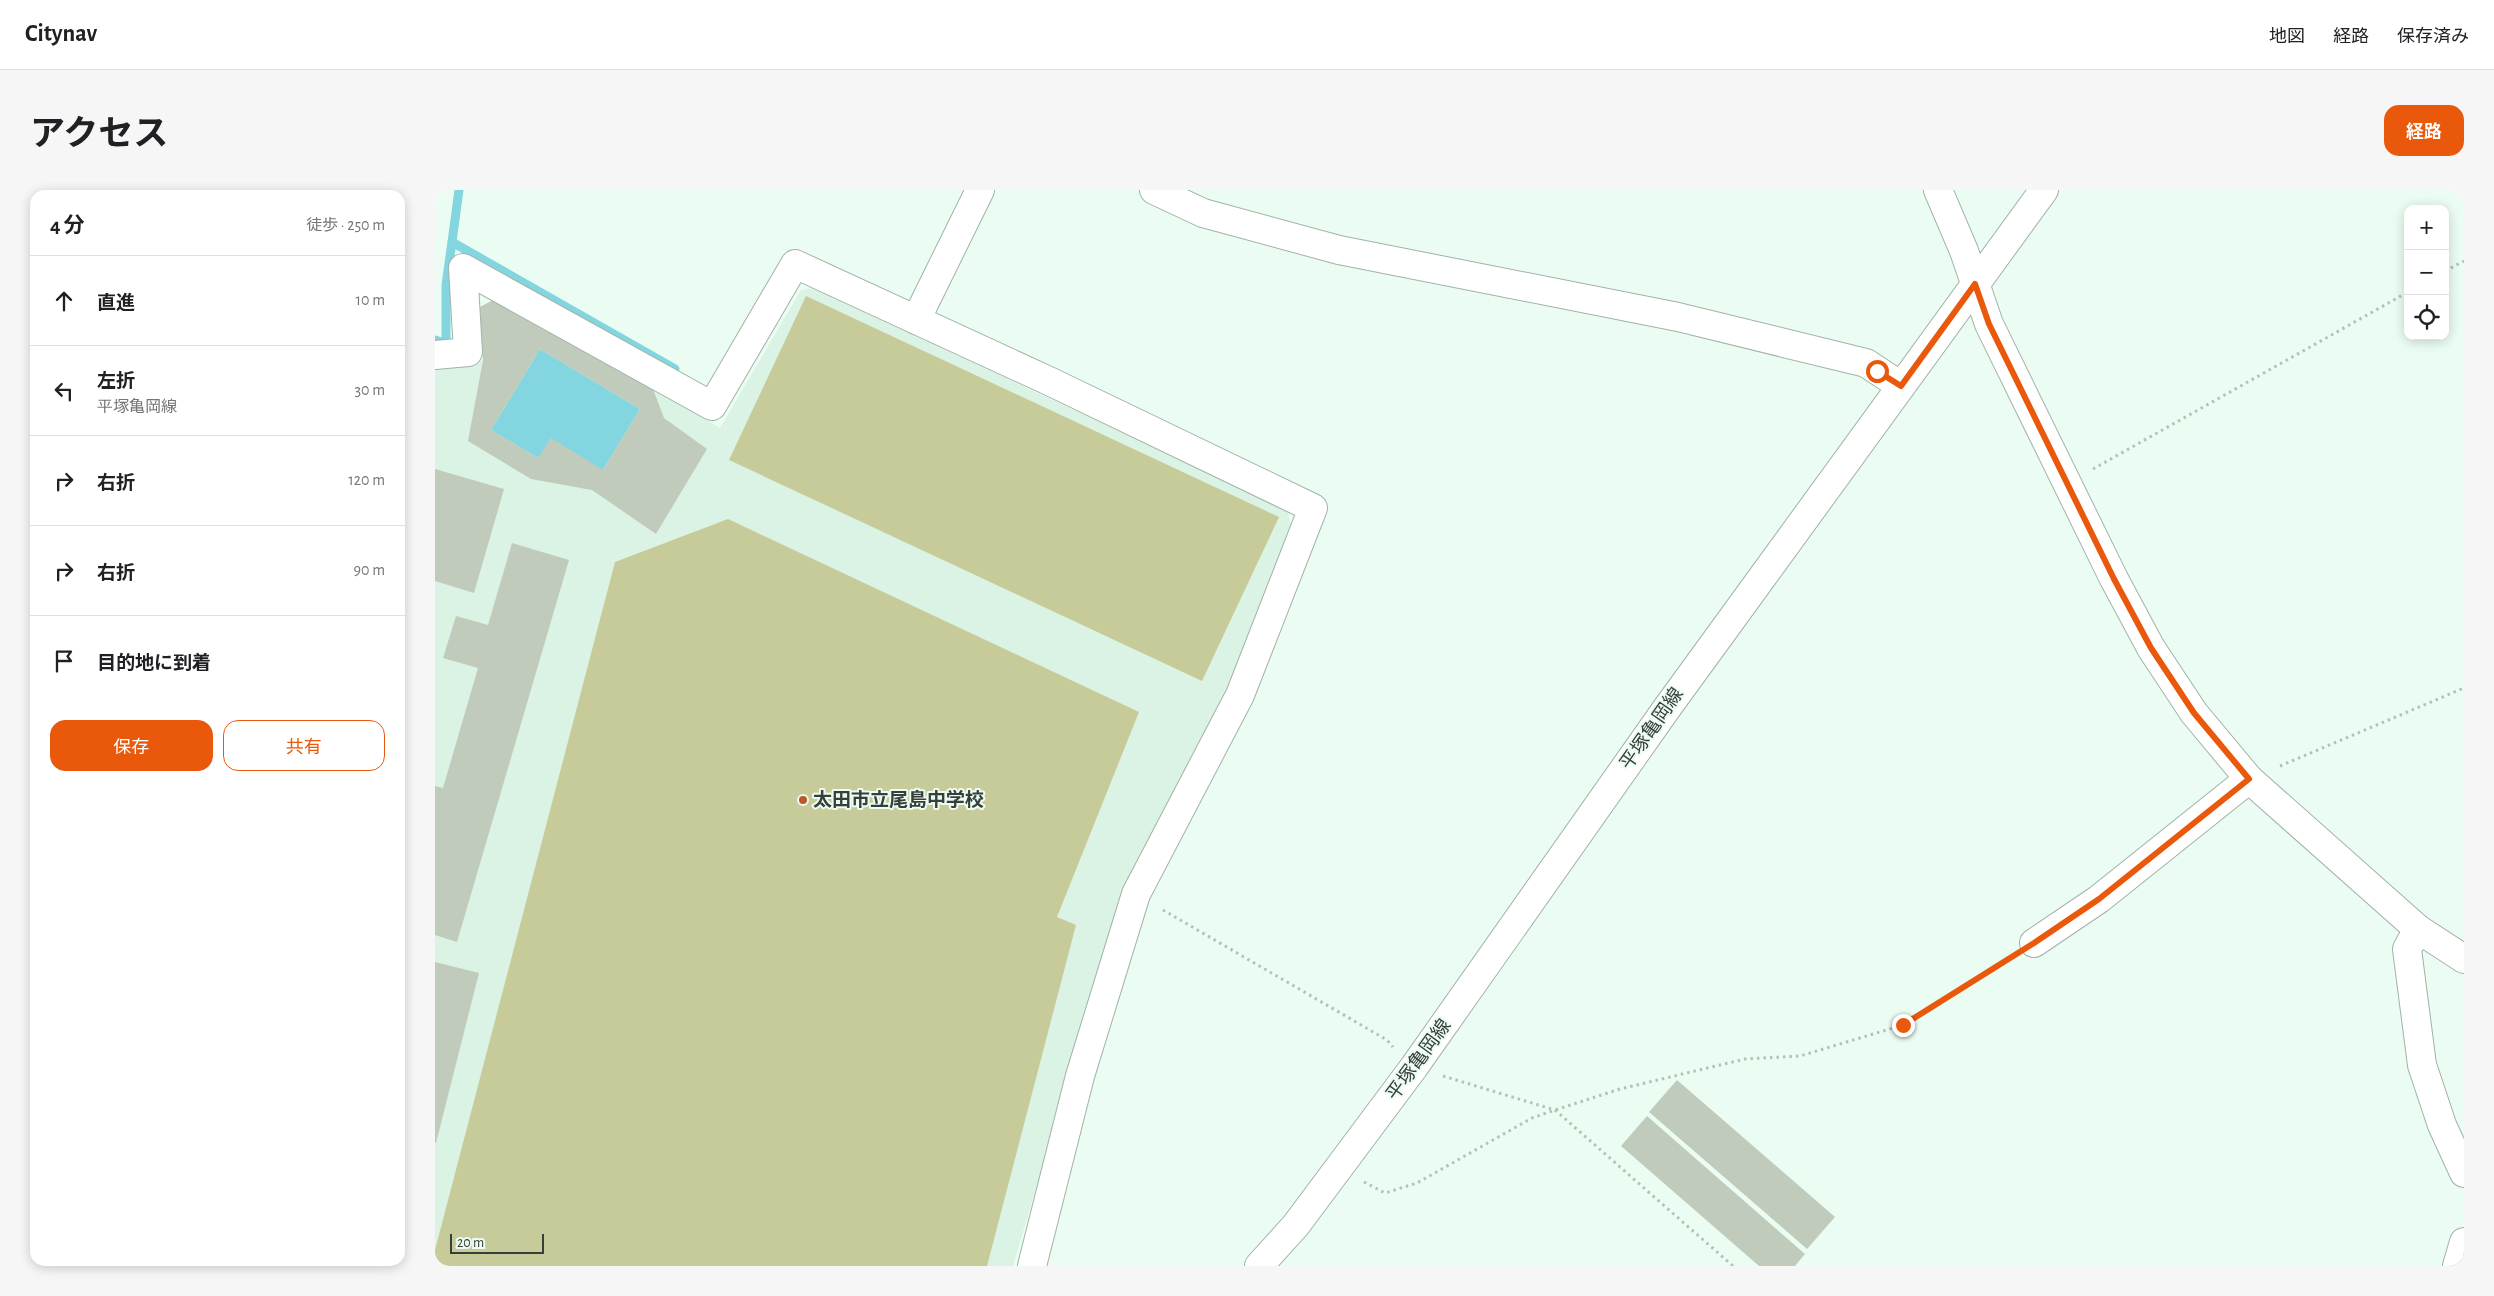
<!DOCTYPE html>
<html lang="ja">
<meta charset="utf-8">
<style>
body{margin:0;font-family:"Alegreya Sans","Noto Sans JP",sans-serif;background:#f6f6f6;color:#202124}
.controls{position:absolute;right:15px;top:15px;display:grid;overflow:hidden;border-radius:10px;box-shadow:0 2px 12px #0003}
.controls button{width:45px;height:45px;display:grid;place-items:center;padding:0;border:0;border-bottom:1px solid #e0e0e0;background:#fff;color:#202124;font:25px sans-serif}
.scale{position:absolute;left:15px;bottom:12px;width:94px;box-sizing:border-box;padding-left:5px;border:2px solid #383e3a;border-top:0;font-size:14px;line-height:18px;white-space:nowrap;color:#383e3a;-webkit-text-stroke:4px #ebfdf2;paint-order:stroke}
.stop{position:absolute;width:15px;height:15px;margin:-11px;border:4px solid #ea580c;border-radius:50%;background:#fff}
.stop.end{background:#ea580c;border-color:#fff;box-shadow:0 1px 5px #0008}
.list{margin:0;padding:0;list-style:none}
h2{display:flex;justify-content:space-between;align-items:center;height:65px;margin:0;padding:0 20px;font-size:21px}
h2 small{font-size:16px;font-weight:400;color:#757577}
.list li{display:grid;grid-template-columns:32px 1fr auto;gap:15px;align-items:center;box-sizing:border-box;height:90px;padding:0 20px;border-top:1px solid #e0e0e0}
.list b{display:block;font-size:19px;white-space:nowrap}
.list p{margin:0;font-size:16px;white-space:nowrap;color:#757577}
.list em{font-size:16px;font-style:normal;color:#757577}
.actions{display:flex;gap:10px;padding:15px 20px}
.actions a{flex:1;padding:11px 0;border:1px solid #ea580c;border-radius:15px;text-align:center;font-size:18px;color:#ea580c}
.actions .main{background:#ea580c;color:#fff}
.icon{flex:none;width:28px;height:28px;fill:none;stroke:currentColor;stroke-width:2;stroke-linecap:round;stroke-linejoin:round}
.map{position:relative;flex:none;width:2029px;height:1076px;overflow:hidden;border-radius:15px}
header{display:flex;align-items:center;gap:30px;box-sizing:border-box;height:70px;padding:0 25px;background:#fff;border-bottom:1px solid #e0e0e0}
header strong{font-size:24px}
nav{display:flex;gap:28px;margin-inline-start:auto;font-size:18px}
.intro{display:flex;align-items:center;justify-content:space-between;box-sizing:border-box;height:120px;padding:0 30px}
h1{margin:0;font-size:35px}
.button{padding:12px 22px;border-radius:15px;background:#ea580c;color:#fff;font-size:18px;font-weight:700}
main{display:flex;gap:30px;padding:0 30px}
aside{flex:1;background:#fff;border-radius:15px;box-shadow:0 2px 12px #0003}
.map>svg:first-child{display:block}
</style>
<header>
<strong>Citynav</strong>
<nav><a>地図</a><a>経路</a><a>保存済み</a></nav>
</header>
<div class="intro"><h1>アクセス</h1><a class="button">経路</a></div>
<main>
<aside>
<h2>4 分<small>徒歩 · 250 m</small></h2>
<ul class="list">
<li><svg class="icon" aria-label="ahead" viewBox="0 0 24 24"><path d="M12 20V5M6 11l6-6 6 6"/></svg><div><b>直進</b></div><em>10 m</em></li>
<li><svg class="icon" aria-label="left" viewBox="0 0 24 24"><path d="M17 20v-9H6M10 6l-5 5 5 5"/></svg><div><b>左折</b><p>平塚亀岡線</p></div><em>30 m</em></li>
<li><svg class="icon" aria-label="right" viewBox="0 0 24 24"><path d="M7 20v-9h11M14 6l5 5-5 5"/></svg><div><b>右折</b></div><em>120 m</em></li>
<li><svg class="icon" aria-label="right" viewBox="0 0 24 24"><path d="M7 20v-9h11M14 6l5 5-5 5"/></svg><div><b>右折</b></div><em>90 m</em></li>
<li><svg class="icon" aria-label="arrive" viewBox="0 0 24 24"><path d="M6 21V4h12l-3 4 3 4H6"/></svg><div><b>目的地に到着</b></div></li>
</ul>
<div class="actions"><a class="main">保存</a><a>共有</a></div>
</aside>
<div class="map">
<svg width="2029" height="1076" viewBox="0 0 2029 1076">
<rect width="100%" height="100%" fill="#ebfdf2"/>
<polygon fill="#daf3e4" points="377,98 852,319 857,339 786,512 686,708 578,1076 0,1076 0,178 48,170 45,117 62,108 285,238 366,100"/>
<g fill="#c6cb99">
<polygon points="371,106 844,327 767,491 294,270"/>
<polygon points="293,329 704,522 622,727 641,735 552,1076 0,1076 0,1060 180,372"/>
</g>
<polygon fill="#83d6e0" points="105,159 205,219 168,280 103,268 56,240"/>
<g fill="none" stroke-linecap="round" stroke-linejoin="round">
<g stroke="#83d6e0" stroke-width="9">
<polyline points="24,0 17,52 240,179"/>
<polyline points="0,150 11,153 11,95 17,52"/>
</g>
</g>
<g fill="#c1cbbc" fill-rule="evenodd">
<path d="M62 108 218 199 229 228 272 259 221 344 157 300 96 289 33 251 48 170 45 117ZM105 159 205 219 168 280 116 248 103 268 56 240Z"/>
<polygon points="0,279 69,299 39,403 0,391"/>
<polygon points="77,353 134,370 22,752 0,745 0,596 8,598 43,478 8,468 21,426 53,435"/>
<polygon points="0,772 44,783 1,953 0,953"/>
<polygon points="1242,890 1400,1027 1372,1059 1214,922"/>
<polygon points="1212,926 1370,1064 1360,1076 1324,1076 1186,956"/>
</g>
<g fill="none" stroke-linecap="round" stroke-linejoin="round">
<defs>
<g id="minor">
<polyline points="719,0 768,23 904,60 1243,127 1431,173 1466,196"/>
<polyline points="1503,0 1529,61 1554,134 1679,389 1716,458 1759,523 1814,589 1983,739 2029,769"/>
<polyline points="481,130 545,0"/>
<polyline points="0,165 33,162 28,78 277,216 360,74 614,191 878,318 805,505 701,704 645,886 597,1076"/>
<polyline points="1983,739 1972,759 1987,875 2007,935 2029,983"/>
<polyline points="1599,753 1664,709 1814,589"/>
<polyline points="2022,1076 2029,1052"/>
</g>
<polyline id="major" points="824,1076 861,1035 979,877 1232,518 1609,0"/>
</defs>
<use href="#minor" stroke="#a1b2a8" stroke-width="30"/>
<use href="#major" stroke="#a1b2a8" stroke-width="30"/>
<g stroke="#b3c1b8" stroke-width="3" stroke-dasharray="2.5 4" stroke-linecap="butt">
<polyline points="2010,81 2029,71"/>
<polyline points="1658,279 1973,102"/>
<polyline points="1845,576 2029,498"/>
<polyline points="728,720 952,850 958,857"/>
<polyline points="1008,886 1120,920 1298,1076"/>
<polyline points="929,992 950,1003 982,993 1097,928 1120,920 1185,899 1310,869 1365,866 1468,835 1575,769"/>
</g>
<use href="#minor" stroke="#fff" stroke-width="28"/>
<use href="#major" stroke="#fff" stroke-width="28"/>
</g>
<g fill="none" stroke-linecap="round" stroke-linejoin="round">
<polyline stroke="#ea580c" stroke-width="6" points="1442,181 1466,196 1540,94 1554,134 1679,389 1716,458 1759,523 1814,589 1664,709 1599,753 1468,835"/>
</g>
<circle fill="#bc5728" stroke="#ebfdf2" stroke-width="2" cx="368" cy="610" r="5"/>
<g text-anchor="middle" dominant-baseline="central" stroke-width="4" stroke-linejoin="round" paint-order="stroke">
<g font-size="19" fill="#383e3a" stroke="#ebfdf2">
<text transform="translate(1217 539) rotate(-55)">平塚亀岡線</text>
<text transform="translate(984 870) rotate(-54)">平塚亀岡線</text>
</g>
<g font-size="19" font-weight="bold" fill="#383e3a" stroke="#ebfdf2" text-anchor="start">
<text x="378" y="610">太田市立尾島中学校</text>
</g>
</g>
</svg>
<div class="controls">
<button>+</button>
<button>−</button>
<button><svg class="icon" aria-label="locate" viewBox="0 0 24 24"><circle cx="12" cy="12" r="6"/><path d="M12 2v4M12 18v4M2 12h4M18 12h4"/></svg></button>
</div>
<div class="scale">20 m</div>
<div class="stop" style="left:1442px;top:181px"></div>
<div class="stop end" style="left:1468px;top:835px"></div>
</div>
</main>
